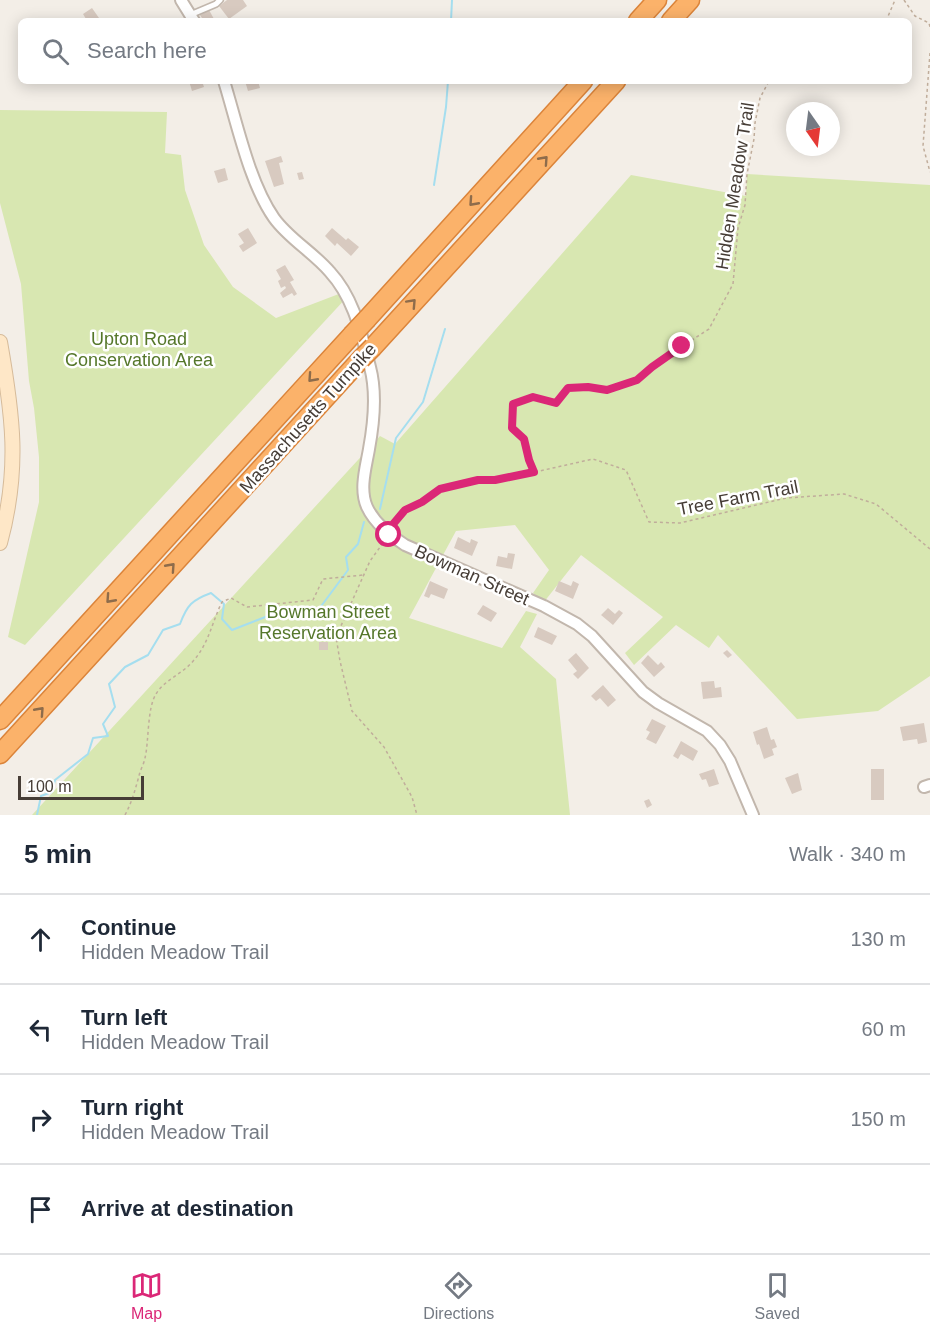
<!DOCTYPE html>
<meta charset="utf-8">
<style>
body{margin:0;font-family:Arial,sans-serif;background:#f6f6f7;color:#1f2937}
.compass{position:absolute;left:786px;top:102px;width:54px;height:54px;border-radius:50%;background:#fff;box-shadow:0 3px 15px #0003;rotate:166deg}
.scale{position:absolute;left:18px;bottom:15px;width:126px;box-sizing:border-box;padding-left:6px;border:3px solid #463d36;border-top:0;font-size:16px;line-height:21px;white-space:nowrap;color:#463d36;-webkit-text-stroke:4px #fff;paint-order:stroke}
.stop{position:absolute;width:18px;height:18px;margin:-14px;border:4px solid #db2777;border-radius:50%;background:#fff}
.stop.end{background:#db2777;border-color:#fff;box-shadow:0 2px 6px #0008}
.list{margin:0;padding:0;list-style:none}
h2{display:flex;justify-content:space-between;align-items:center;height:78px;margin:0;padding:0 24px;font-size:26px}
h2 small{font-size:20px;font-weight:400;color:#747a83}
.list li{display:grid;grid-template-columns:39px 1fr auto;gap:18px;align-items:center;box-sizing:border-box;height:90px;padding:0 24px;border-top:2px solid #e0e1e3}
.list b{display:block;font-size:22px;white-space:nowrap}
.list p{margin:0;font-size:20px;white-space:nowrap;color:#747a83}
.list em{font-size:20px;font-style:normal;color:#747a83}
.icon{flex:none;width:33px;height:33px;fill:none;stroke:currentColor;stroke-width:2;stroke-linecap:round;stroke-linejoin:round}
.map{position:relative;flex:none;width:930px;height:815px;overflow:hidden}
.search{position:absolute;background:#fff;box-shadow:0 3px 15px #0003;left:18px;right:18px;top:18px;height:66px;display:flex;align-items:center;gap:15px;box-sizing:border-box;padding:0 21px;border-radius:9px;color:#747a83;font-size:22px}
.sheet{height:438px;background:#fff}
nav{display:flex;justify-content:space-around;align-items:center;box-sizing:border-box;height:84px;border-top:2px solid #e0e1e3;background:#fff;font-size:16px;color:#747a83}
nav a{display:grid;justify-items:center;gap:3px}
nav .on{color:#db2777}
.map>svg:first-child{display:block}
</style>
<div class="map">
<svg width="930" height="815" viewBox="0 0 930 815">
<rect width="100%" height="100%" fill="#f3eee7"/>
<g fill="#d8e7b1">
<polygon points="0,110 167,112 165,153 181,155 185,190 204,245 233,287 276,318 344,292 348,296 25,645 8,637 39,502 39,457 34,408 29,381 21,284 0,203"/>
<polygon points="747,174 930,185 930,676 878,711 797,719 718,635 709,648 676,625 634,665 625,653 663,617 581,555 544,602 533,593 549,570 515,525 456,531 409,618 502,648 526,611 537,614 520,647 556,679 570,815 32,815 380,436 395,444 631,175 746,196"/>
</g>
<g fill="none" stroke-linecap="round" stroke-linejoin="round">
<g stroke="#a5deef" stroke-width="2">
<polyline points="451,21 452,0"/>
<polyline points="434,185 446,107 448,81"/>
<polyline points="380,509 396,438 423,402 445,329"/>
<path d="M37 815 41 796 52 792 55 780 88 754 93 738 108 736 103 724 115 707 109 684 125 667 148 655 163 630 180 624C187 605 192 600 211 593L224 604 222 619 232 630 268 616 285 607 319 609 348 570 346 557 358 544 364 522"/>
</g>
</g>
<g fill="#d8cac0">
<polygon points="227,0 243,0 247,6 229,19 219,6"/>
<polygon points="92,8 99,18 98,21 84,21 86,19 83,14"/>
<polygon points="209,10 214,19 204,21 200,15"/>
<polygon points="189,81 202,81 204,87 192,91"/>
<polygon points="245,81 258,81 260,88 248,91"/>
<polygon points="281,156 283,162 279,163 284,184 274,187 265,161"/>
<polygon points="225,168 228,180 218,183 214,171"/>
<polygon points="302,172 304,179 299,180 297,173"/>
<polygon points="248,228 257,243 243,252 239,246 244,243 238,234"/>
<polygon points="332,228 346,240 348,238 359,247 351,256 337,243 335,246 325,236"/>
<polygon points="285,265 294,280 290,282 297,294 294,296 292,293 283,298 280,293 286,288 285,286 281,288 278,281 281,279 276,270"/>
<polygon points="458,537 470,543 471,539 478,542 472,556 454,548"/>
<polygon points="508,553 515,554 512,569 496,566 498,556 507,558"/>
<polygon points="430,581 448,589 444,599 431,594 429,598 424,596"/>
<polygon points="559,581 571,586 573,581 579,584 573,599 555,591"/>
<polygon points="483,605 497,613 491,622 477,614"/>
<polygon points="608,608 615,614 619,610 623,613 613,625 601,615"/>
<polygon points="538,627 557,636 552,645 534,637"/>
<rect x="319" y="642" width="9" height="8"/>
<polygon points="727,650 732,655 728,658 723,653"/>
<polygon points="576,653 589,668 578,679 573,674 577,671 568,660"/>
<polygon points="648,655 658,665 661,662 665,667 654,677 641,663"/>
<polygon points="714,681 715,688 721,687 722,697 703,699 701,682"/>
<polygon points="603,685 616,700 608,707 600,698 596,701 591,696"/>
<polygon points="652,719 666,726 656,744 646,739 650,732 646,730"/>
<polygon points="924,723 927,742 918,744 917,739 903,741 900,727"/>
<polygon points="767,727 771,740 774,739 777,747 772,749 774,755 764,759 759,744 757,745 753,732"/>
<polygon points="681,741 698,751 693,761 681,754 678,759 673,756"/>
<polygon points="714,769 719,784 709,787 706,779 702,780 699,774"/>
<rect x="871" y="769" width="13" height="31"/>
<polygon points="798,773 802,790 792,794 785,778"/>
<polygon points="649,799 652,805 647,808 644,801"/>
</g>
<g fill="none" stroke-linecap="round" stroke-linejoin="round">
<defs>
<polyline id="service" points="190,15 216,4 220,0"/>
<g id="minor">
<polyline points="181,0 194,21"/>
<path d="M224 81C237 123 249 182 274 218 289 239 313 252 330 272 354 298 361 333 370 367 377 393 374 422 369 449 366 467 359 489 367 507 375 524 390 535 405 545L544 606 577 624 592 636 643 692 658 703 707 731 720 745 730 761 753 815"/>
<polyline points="924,787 930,785"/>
</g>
<path id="secondary" d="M0 342C13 416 20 469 0 543"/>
<g id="motorway">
<polyline points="638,21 657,0"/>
<polyline points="671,21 690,0"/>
<polyline points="367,319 583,81"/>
<polyline points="373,347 616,81"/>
<polyline points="0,720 352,335"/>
<polyline points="0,754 361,359"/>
</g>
</defs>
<use href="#service" stroke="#c2b7ad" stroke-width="8"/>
<use href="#minor" stroke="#c2b7ad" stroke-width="14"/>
<use href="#secondary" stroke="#d6bb9a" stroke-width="16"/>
<use href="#motorway" stroke="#db843a" stroke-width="21"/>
<g stroke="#c0ad9b" stroke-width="1.5" stroke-dasharray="3 3" stroke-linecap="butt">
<polyline points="904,0 915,16 929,23 930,27"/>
<polyline points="886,21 895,0"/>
<polyline points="930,53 923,146 930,172"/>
<polyline points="535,472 593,459 626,470 649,522 680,523 786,498 844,494 876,504 930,549"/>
<polyline points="394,523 405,510 422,502 440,489 478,480 495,480 534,472 529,460 524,439 511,428 513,404 533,397 556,403 568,388 588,387 607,390 637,380 664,358 709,329 733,284 738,228 745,205 747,174 754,139 755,123 760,98 769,81"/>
<polyline points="383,543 370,561 336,637 340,661 352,711 384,747 412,797 417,815"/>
<path d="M125 815C132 802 135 790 139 776 140 770 144 764 145 758 149 742 147 708 156 694 165 679 183 674 194 660 209 643 212 622 222 602L231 598 247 607 313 600 323 579 363 575"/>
</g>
<use href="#service" stroke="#fff" stroke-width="5"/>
<use href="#minor" stroke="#fff" stroke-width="10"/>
<use href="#secondary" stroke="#fee7c7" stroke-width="14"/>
<use href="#motorway" stroke="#fbb26a" stroke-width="18"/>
<defs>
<g id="motorway-bridge">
<polyline points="352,335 367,319"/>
<polyline points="361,359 373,347"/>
</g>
</defs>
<use href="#motorway-bridge" stroke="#db843a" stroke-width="21" stroke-linecap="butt"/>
<use href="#motorway-bridge" stroke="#fbb26a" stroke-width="18"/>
</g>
<defs><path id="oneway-chevron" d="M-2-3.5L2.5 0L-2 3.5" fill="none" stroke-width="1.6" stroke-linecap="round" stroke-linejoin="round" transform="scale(1.5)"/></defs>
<g stroke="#8e6c4b">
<use href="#oneway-chevron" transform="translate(544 160) rotate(-48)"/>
<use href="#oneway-chevron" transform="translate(473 202) rotate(132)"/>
<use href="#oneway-chevron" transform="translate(412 303) rotate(-47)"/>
<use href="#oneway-chevron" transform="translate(312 378) rotate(132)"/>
<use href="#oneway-chevron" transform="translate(171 567) rotate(-48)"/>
<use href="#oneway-chevron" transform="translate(110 599) rotate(132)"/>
<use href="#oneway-chevron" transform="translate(40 711) rotate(-48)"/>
</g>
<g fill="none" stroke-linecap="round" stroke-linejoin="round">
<polyline stroke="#db2777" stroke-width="8" points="389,535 394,523 405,510 422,502 440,489 478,480 495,480 534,472 529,460 524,439 512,428 513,404 533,397 556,403 568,388 588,387 607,390 637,380 652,367 682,346"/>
</g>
<g text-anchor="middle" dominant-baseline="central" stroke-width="5" stroke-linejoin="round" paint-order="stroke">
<g font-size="18" fill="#463d36" stroke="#fff">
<text transform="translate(735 186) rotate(-81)">Hidden Meadow Trail</text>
<text transform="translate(308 418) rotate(-48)">Massachusetts Turnpike</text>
<text transform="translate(738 498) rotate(-11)">Tree Farm Trail</text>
<text transform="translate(472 575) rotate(24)">Bowman Street</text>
</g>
<g font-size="18" fill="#55772a" stroke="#fff">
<text x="139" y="339">Upton Road<tspan x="139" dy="21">Conservation Area</tspan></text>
<text x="328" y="612">Bowman Street<tspan x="328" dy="21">Reservation Area</tspan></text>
</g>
</g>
</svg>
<svg class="compass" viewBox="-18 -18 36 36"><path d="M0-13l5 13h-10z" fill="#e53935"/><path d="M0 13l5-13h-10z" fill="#747a83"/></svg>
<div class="scale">100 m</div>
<div class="stop" style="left:389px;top:535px"></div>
<div class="stop end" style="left:682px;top:346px"></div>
<div class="search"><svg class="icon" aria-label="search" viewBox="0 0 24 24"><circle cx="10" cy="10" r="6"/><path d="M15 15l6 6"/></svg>Search here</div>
</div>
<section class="sheet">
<h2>5 min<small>Walk · 340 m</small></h2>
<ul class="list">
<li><svg class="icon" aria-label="ahead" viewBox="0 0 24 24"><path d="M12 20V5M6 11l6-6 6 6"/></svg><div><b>Continue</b><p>Hidden Meadow Trail</p></div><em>130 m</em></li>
<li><svg class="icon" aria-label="left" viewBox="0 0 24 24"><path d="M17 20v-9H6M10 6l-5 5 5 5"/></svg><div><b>Turn left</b><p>Hidden Meadow Trail</p></div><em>60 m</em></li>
<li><svg class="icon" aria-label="right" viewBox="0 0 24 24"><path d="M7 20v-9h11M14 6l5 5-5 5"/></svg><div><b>Turn right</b><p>Hidden Meadow Trail</p></div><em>150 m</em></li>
<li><svg class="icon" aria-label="arrive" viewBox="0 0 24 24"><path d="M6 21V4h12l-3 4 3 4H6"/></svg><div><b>Arrive at destination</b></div></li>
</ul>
</section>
<nav>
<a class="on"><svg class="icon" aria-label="map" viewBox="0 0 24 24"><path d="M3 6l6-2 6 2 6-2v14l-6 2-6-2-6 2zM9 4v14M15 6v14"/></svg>Map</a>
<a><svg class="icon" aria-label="directions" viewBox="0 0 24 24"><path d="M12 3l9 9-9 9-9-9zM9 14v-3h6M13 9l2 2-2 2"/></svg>Directions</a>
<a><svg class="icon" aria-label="saved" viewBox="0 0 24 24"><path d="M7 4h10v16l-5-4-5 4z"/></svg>Saved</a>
</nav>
